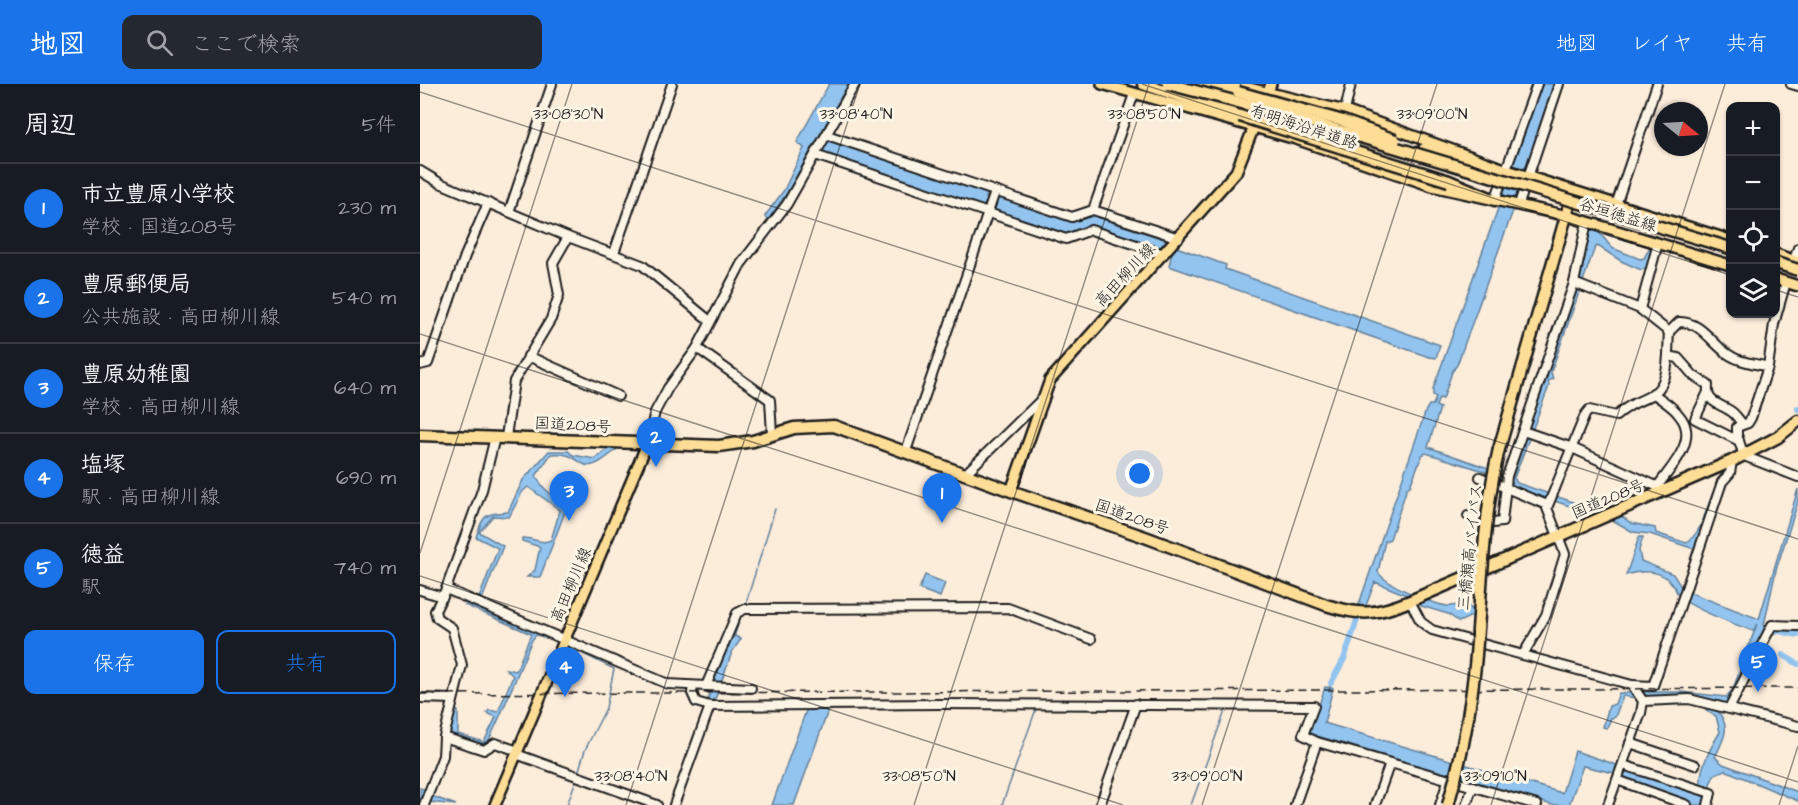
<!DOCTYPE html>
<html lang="ja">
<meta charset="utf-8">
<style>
body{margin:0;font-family:"Architects Daughter","Klee One",sans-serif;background:#242831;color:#f1f3f6}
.controls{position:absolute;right:18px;top:18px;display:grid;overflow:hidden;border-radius:12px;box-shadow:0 2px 4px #0004}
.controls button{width:54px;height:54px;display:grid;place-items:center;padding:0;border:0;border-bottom:2px solid #363941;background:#171b24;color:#f1f3f6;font:30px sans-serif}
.compass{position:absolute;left:1234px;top:18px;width:54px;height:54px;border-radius:50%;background:#171b24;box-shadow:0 2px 4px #0004;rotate:108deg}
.you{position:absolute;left:720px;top:390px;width:21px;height:21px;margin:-15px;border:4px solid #fff;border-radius:50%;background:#1a73e8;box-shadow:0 0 0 9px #1a73e833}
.badge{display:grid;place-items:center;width:39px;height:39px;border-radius:50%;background:#1a73e8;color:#fff;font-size:20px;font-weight:700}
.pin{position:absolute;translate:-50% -50px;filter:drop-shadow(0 2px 3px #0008)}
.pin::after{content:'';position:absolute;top:32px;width:21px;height:18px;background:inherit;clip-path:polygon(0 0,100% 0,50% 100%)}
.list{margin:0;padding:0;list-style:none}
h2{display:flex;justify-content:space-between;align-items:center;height:78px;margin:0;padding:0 24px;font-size:26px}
h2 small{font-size:20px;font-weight:400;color:#9ea1a6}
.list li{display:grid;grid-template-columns:39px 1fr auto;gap:18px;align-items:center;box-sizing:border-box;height:90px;padding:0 24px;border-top:2px solid #363941}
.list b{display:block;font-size:22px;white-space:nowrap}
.list p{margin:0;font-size:20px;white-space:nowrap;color:#9ea1a6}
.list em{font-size:20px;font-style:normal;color:#9ea1a6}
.actions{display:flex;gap:12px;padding:18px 24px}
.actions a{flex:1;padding:14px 0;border:2px solid #1a73e8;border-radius:12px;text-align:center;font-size:21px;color:#1a73e8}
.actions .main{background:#1a73e8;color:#fff}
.icon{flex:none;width:33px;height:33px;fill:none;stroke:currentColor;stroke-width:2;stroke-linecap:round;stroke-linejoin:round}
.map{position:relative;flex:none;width:1378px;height:721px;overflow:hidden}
header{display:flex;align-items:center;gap:36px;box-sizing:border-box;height:84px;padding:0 30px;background:#1a73e8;color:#fff}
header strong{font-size:28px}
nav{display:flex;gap:33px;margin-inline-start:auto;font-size:21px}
.search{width:420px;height:54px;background:#242831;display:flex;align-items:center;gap:15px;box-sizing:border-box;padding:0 21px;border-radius:12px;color:#9ea1a6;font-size:22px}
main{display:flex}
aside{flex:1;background:#171b24}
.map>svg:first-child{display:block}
</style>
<header>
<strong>地図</strong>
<div class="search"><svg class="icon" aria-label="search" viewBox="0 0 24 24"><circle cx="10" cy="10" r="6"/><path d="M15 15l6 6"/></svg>ここで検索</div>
<nav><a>地図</a><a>レイヤ</a><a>共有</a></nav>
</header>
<main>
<aside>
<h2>周辺<small>5件</small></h2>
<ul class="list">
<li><span class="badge">1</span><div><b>市立豊原小学校</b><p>学校 · 国道208号</p></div><em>230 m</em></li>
<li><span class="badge">2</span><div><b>豊原郵便局</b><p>公共施設 · 高田柳川線</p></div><em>540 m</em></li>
<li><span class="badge">3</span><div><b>豊原幼稚園</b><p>学校 · 高田柳川線</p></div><em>640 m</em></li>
<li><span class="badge">4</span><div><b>塩塚</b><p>駅 · 高田柳川線</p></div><em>690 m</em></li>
<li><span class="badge">5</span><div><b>徳益</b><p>駅</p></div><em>740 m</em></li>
</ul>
<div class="actions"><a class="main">保存</a><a>共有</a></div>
</aside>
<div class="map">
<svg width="1378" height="721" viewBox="0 0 1378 721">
<rect width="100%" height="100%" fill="#fcecda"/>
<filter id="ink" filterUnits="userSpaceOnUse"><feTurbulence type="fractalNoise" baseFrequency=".0167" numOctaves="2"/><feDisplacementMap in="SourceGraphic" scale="12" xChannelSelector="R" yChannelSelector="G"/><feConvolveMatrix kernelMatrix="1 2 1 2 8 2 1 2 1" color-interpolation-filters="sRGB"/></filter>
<g filter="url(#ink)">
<g fill="#92c4ef" stroke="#63819b" stroke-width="1.5">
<polygon points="409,0 428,0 367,109 348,136 345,132 364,106 384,64 377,58"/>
<polygon points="1120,0 1137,0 1108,86 1093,81"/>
<polygon points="409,55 562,107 567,110 566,114 574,117 576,111 649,136 670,131 750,157 759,164 806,181 805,185 1020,261 1016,274 1009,273 749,182 752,168 746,163 735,166 671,145 647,152 572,126 573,122 565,119 563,123 556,122 401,69 405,59"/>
<path d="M1090 91 1102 95 1103 99 1037 281 1032 288 1023 315 1019 314 1016 322 1020 324 1008 363 1068 384 1084 394 1158 195 1165 174 1169 144 1178 147 1192 164 1220 175 1224 174 1230 163 1235 164 1228 183 1221 186 1201 177 1181 164 1177 162 1174 166 1131 288 1133 295 1128 297 1129 302 1094 394 1097 399 1194 432 1200 431 1211 439 1235 444 1236 449 1266 459C1286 446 1286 416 1299 397L1278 463 1271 464 1230 450 1213 448 1194 437 1084 400 1067 388 1006 369 1002 371 990 402 987 404 970 455 965 457 958 488C964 500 1013 520 1027 522 1033 523 1040 520 1046 520L1054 527 1052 532 1039 538 1028 530 1001 522V517L955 498 945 524 938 523 1006 326 1009 321H1013L1016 313 1013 311V305Z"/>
<path d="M191 363 198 364C155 402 169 366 131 370L116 392 123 403 144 422 145 428 120 493H107L115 486 120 463 102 457V454C112 453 120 461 131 456L140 426 108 403 103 407 89 433 73 432 59 448 83 462 59 523 128 552 127 554 116 551 112 556C105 571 71 659 64 663L28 652 34 626 38 627V650L64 658 76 633 67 629 69 626 78 628 93 592 86 585 96 587 111 550 45 521 46 518 56 522 78 464 56 453C64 430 64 430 88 428L103 396 129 367H148L153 371 175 375Z"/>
<path d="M1378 405V418L1356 486 1344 541 1348 543 1347 547 1343 549 1318 602H1314L1337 540 1333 547C1314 540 1274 526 1260 513 1256 510 1256 504 1253 501 1242 485 1222 486 1206 491L1219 453H1223L1219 466 1221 477 1253 490 1263 506 1339 535Z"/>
<polygon points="505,491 525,499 520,513 499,505"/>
<polygon points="313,551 321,555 312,568 296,613 291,617 288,615 293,594"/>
<polygon points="905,603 913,604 904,639 1142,709 1155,667 1194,680 1204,687 1209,685 1287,712 1284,721 1273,721 1207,695 1203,691 1163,682 1149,721 1132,721 894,651 890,648"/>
<polygon points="1312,606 1317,607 1308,620 1271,613 1223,612 1220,608 1262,608 1306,613"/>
<polygon points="1199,609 1210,609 1216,614 1203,612 1195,633 1191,634 1187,644 1183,643 1189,622 1195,620"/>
<path d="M1285 622 1295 624C1312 642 1305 653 1295 673L1303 680 1378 708V717L1305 686 1295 690 1288 704 1281 701C1279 684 1291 663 1300 648L1296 632 1286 627Z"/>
<polygon points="387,624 409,624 374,721 352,721"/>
<polygon points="0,704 4,705 3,709 36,721 0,717"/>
</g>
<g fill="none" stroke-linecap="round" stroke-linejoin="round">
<g stroke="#63819b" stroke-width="1.5">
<polyline points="325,522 355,425"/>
<polyline points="314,553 322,529"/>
<polyline points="147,562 194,585 186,624 165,666 158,689"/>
<polyline points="909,605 911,599"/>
<polyline points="147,721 156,696"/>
<polyline points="582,721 616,625"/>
<polyline points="771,721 806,624"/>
<polyline points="959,721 973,683"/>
</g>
<g stroke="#92c4ef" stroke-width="6">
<polyline points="1378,324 1378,325"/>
<polyline points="1354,546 1378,551"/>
<polyline points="1363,571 1378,580"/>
<polyline points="911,599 924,575 937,536"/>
</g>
<defs>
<g id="minor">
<polyline points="1371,0 1378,2"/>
<polyline points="925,27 931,0"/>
<polyline points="407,51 652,133 673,126 759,154"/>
<polyline points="395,71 646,155 671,146 744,170"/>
<polyline points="0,87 20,99 148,153 222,181 290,237"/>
<polyline points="1198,115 1237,0"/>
<polyline points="1075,116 1117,0"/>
<polyline points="1099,120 1139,0"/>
<polyline points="673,126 714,10"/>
<polyline points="89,128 132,0"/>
<polyline points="1238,159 1220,225 1249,248"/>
<polyline points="194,169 252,0"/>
<polyline points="1374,176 1378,164"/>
<polyline points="1366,198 1354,240 1348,283 1331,334 1328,339 1317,343 1317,351 1324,372 1378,393"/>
<polyline points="1154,199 1220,225"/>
<polyline points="277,264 350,316 352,350"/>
<polyline points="108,272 198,312"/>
<path d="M1248 272 1258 274 1273 291 1288 301C1286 320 1300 319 1312 328 1316 331 1319 336 1322 339"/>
<polyline points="0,281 8,279 45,172 68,119"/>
<path d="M1233 309C1241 316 1253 322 1259 331 1280 355 1251 383 1237 403"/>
<polyline points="1287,310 1275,335 1319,357"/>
<polyline points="1103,347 1150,363 1245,406"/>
<polyline points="86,353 94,297 131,235 139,211 133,179 148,153"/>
<polyline points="227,360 235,328 248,304 277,264 321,180 367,120 435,0"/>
<polyline points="486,367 575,108"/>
<polyline points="544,391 623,314"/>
<polyline points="1060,393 1127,421"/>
<polyline points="1048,432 1073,439 1082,438 1087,392 1154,199 1167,138"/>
<polyline points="26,505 248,600 286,602 317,529 325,525 588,524 671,555"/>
<polyline points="0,506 23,513"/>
<polyline points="990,517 1001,538 1012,546 1212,601 1223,617 1221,629 1188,721"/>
<path d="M1104 569 1126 531 1145 470 1127 424 1165 331 1169 326 1196 332C1207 322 1215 319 1228 313 1252 302 1247 269 1249 248L1259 238C1282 237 1293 262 1311 272 1322 279 1335 279 1348 283"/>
<polyline points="1212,601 1233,602 1302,398 1310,389 1312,377"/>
<polyline points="273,602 272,609 276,618 290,622 520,620 894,622 883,651 897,658 1117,721"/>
<polyline points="286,602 331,604"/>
<polyline points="0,614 33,615"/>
<polyline points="1223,617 1269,615 1378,642"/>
<polyline points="1310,623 1352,541 1378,542"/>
<polyline points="24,653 64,666 75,659 98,667"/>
<polyline points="1210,659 1275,681"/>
<polyline points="96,670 237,721"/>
<polyline points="1203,681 1291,709 1288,721"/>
<polyline points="1197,696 1267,721"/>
<polyline points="4,721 23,672 24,653 42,581 32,544 17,534 15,527 26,505 62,406 75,353"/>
<polyline points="254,721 290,622"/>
<polyline points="680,721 716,620"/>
<polyline points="875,721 897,658"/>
<polyline points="955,721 970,679"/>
<polyline points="1020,721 1029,694"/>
<polyline points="1046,721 1053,702"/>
</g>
<g id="major">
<polyline points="682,0 876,55 1012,102 1148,132 1310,181"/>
<polyline points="812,0 925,27 1087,86 1310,156"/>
<polyline points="1356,170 1378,178"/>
<polyline points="1356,195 1378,202"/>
<polyline points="591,407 630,296 816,88 851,0"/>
<polyline points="75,721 227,360"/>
</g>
<g id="highway">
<polyline points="723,0 820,32"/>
<polyline points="776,0 818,8"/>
<polyline points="1004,65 1031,73 1050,73"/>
<polyline points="1029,97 1075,116"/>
<path d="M0 351 299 362 333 357 374 344 414 342 591 407 725 453 906 521C941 532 956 531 990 517L1312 377 1358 353 1378 337"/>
<polyline points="1079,365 1153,108"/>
</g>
</defs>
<use href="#minor" stroke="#1c1c1c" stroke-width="12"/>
<use href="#major" stroke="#1c1c1c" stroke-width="14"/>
<use href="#highway" stroke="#1c1c1c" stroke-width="15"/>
<use href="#minor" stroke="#fcf5e5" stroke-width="8"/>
<use href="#major" stroke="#fedd96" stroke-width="9"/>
<use href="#highway" stroke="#fedd96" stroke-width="10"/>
<polyline stroke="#1c1c1c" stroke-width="1.5" stroke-dasharray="9 4.5" stroke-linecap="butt" points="0,610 1378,604"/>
<defs>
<g id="highway-bridge">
<polyline points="748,0 864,30 1310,164"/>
<polyline points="818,8 923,37 975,56"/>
<polyline points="820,32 1029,97"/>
<polyline points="1356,179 1378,186"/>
<path d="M1028 721C1041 676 1050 629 1055 582 1062 509 1062 436 1079 365"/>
</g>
</defs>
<use href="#highway-bridge" stroke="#1c1c1c" stroke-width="15" stroke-linecap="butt"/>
<use href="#highway-bridge" stroke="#fedd96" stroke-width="10"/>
</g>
</g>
<path fill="none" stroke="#1c1c1c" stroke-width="1.5" stroke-opacity="0.45" d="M722 0 1310 191M0 8 1378 455M1356 206 1378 213M0 250 1378 698M0 469 152 0M0 492 703 721M206 721 440 0M494 721 729 0M782 721 1017 0M1071 721 1305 0M1359 721 1378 662"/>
<g text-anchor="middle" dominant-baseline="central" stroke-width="6" stroke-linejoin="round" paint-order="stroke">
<g font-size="16" fill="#1c1c1c" stroke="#fcf5e5">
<text transform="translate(884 43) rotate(18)">有明海沿岸道路</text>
<text transform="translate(1198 131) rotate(17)">谷垣徳益線</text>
<text transform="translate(705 191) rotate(-47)">高田柳川線</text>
<text transform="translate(153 341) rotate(3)">国道208号</text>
<text transform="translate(1188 415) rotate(-23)">国道208号</text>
<text transform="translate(712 433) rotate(19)">国道208号</text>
<text transform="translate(1050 463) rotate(-84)">三橋瀬高バイパス</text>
<text transform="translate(151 501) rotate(-67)">高田柳川線</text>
</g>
</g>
<g font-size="15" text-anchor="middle" fill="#1c1c1c" stroke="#fcf5e5" stroke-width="6" stroke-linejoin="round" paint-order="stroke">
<text x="148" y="35">33°08'30"N</text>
<text x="436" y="35">33°08'40"N</text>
<text x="724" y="35">33°08'50"N</text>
<text x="1012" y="35">33°09'00"N</text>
<text x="211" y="697">33°08'40"N</text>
<text x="499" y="697">33°08'50"N</text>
<text x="787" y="697">33°09'00"N</text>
<text x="1075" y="697">33°09'10"N</text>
</g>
</svg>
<div class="controls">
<button>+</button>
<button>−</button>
<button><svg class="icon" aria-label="locate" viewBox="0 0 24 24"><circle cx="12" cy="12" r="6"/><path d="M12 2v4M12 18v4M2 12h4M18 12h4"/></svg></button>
<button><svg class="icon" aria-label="layers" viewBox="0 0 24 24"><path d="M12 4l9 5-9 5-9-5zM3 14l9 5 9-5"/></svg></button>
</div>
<svg class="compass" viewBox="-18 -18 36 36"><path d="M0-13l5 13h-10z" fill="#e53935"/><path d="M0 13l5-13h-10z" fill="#9ea1a6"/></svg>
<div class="you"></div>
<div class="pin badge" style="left:522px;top:439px">1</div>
<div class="pin badge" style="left:236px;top:383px">2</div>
<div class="pin badge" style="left:149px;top:437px">3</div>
<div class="pin badge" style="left:145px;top:613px">4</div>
<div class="pin badge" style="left:1338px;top:608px">5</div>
</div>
</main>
